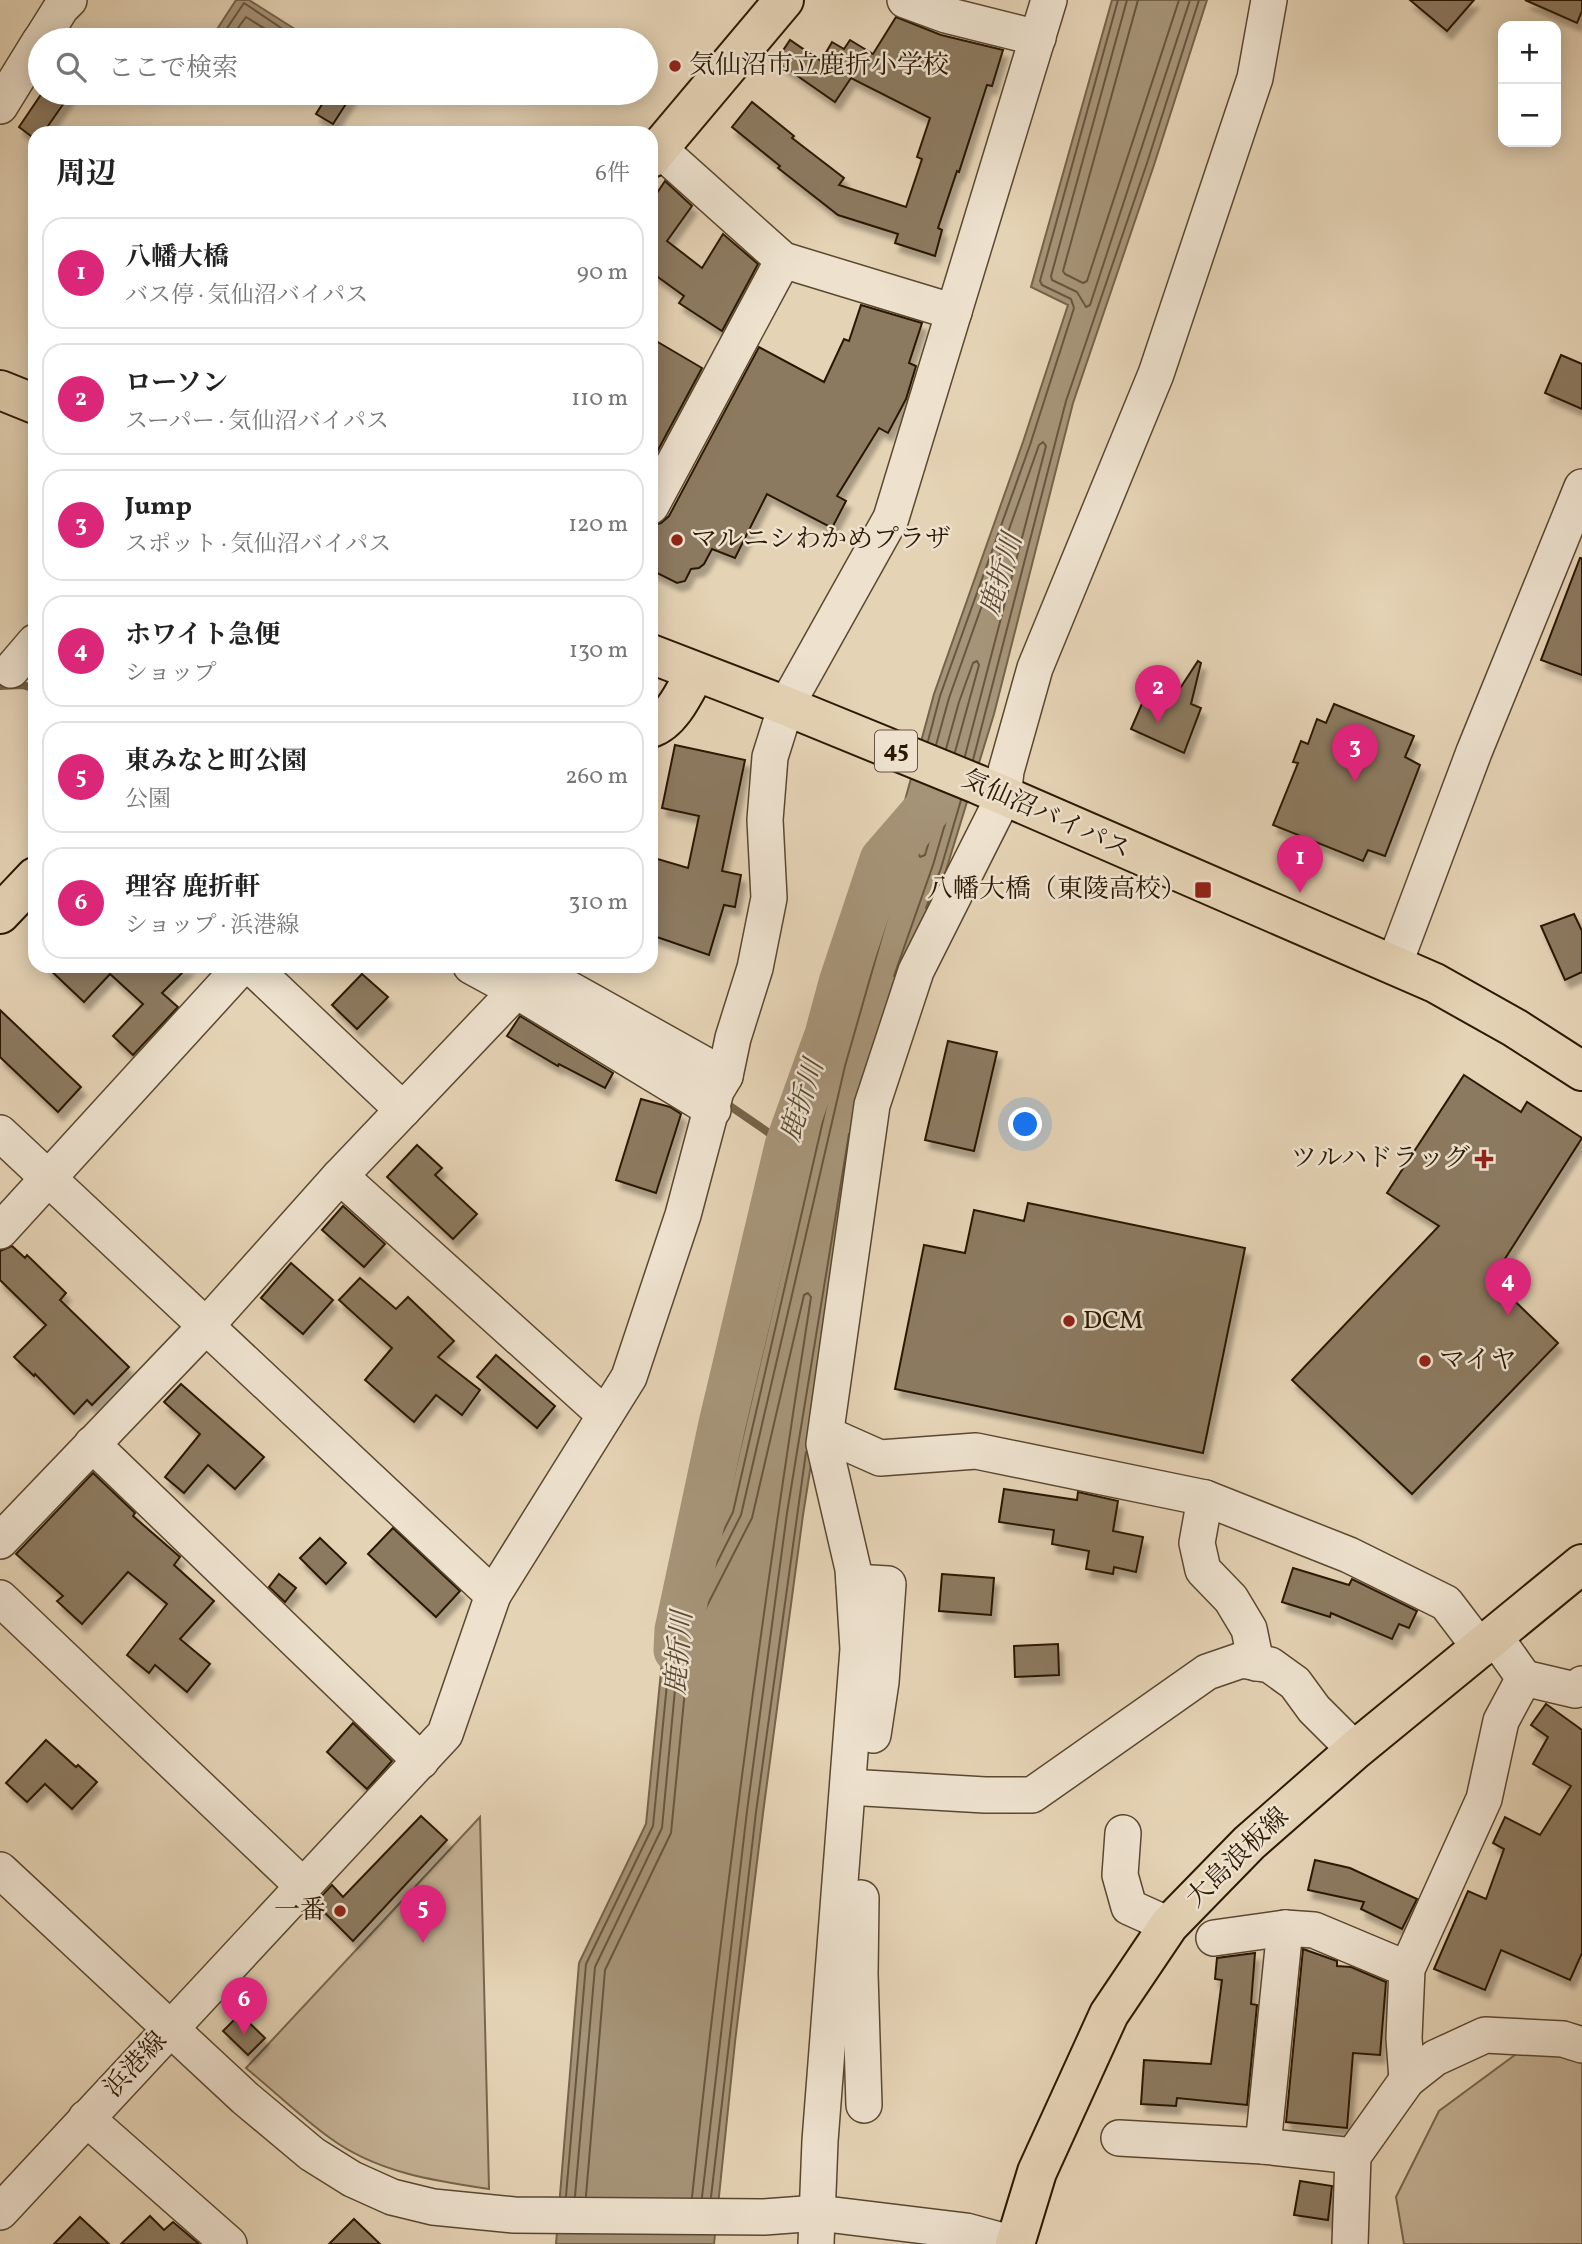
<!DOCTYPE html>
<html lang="ja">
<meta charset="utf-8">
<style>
body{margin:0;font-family:Vollkorn,"Noto Serif JP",serif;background:#f2f2f2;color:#222}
.controls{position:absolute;right:21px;top:21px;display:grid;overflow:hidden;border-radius:14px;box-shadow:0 4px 18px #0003}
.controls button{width:63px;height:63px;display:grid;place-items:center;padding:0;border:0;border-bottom:2px solid #e0e0e0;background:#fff;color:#222;font:35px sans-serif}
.you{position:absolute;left:1026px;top:1125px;width:24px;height:24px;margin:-18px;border:5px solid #fff;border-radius:50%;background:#1a73e8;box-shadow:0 0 0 10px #1a73e833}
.badge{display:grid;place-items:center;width:46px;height:46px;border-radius:50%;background:#db2777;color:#fff;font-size:23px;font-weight:700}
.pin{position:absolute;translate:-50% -58px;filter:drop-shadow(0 2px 4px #0008)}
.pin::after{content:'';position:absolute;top:37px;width:24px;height:21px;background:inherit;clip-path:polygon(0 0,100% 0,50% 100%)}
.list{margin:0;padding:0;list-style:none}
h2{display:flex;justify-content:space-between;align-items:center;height:91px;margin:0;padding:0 28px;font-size:30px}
h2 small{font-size:23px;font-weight:400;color:#767676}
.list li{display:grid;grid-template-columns:46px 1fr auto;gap:21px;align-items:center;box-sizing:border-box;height:112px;margin:0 14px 14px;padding:0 14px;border:2px solid #e0e0e0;border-radius:21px}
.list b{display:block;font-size:26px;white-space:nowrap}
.list p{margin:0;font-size:23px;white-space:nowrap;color:#767676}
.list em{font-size:23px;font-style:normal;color:#767676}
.icon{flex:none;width:38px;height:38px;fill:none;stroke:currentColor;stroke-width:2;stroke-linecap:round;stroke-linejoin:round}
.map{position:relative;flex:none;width:1582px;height:2244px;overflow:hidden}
.search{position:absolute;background:#fff;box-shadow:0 4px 18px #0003;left:28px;top:28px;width:630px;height:77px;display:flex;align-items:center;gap:18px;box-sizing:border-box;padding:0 24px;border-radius:38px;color:#767676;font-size:26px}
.panel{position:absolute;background:#fff;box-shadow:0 4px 18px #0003;left:28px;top:126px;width:630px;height:847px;border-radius:21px}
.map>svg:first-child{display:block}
</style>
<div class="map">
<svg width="1582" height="2244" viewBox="0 0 1582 2244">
<defs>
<filter id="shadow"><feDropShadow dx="4.5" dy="8" stdDeviation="2" flood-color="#0004"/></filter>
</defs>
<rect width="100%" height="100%" fill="#e5d3b5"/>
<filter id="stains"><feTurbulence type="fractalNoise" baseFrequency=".00286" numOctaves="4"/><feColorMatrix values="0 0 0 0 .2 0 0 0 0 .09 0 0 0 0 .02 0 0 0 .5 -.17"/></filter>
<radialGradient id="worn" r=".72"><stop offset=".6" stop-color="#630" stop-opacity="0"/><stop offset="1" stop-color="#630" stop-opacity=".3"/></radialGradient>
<g fill="#c5b397" stroke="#78664d" stroke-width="2">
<path d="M480 1817 489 2189C434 2181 376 2172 330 2138 301 2117 274 2091 246 2068Z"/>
<polygon points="1582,2049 1582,2244 1404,2244 1396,2197 1439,2111 1519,2052"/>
</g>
<g fill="#a69478" stroke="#756349" stroke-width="2">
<polygon points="236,0 249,0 312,40 210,40"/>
<polygon points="1112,0 1207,0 1154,165 1073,403 994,714 861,1147 803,1515 763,1813 735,2042 714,2244 556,2244 579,1963 646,1824 665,1631 726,1510 830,1062 892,848 934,694 1023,442 1068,305 1031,287"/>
</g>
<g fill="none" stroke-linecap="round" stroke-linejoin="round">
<g stroke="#68563e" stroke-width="2">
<polyline points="1127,0 1051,276 1052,280 1077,292 1086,307 1090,305 1190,0"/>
<polyline points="1138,0 1063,271 1065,274 1083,283 1087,281 1179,0"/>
<polyline points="219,40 244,3 299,40"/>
<polyline points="229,40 246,17 283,40"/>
<polyline points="928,741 940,696 1030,445 1074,308 1071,299 1042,285 1040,281 1118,0"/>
<polyline points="936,745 949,698 1039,445 1043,442 1046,446 965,756"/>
<polyline points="946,749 959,702 973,663 977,661 979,665 955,752"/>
<polyline points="973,760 1066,401 1147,163 1199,0"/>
<polyline points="935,790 918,852 920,857 925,855 943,793"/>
<polyline points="926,908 941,868 961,800"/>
<polyline points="894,976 933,865 953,797"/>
<polyline points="566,2196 586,1964 653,1826 672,1633 733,1512 836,1064 917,782"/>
<polyline points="575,2196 595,1967 662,1828 680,1636 741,1515 845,1066 925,786"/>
<path d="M586 2196 605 1970 671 1833 690 1639 752 1518 804 1295 808 1293 811 1297C764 1596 724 1896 692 2197"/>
<polyline points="702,2197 747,1811 787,1513 849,1134"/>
<polyline points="711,2197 756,1812 806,1452"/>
</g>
<g stroke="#756349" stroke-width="8">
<polyline points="0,686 23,685 35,689"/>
<polyline points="727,1104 788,1146"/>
</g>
<polyline stroke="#a69478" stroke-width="47" points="677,1650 678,1630 722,1424 788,1146 828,1035 842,983 883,860 928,808 931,799"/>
</g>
<g fill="#8c7a60" stroke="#2b1903" stroke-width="2" filter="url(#shadow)">
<polygon points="1410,0 1474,0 1447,31"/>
<polygon points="1525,0 1582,0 1582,11 1577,23"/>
<polygon points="896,17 941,35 1003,50 992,86 987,85 959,172 957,171 938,228 942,230 935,256 895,243 898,234 838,215 778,168 780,166 732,127 752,102 794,136 792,138 844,178 839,185 906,207 922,159 917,157 930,118 851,78 835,102 776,61 790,40 821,61 832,42 844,49 850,40 873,54"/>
<polygon points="42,93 71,93 43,133 35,133 35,139 19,127"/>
<polygon points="329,93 353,93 333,124 316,114"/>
<polygon points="665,181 692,206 667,241 702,268 723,234 758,264 722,331 679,303 684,296 651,272 651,202"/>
<polygon points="861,305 922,323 909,363 916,366 906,399 888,433 879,428 837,496 846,501 832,528 767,494 735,558 712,549 704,564 699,568 691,569 685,581 677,583 651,570 651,526 661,523 669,516 759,347 824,382 844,339 849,341"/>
<polygon points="651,338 702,368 651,463"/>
<polygon points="1561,355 1582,364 1582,409 1545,393"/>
<polygon points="1580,558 1582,558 1582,675 1541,660"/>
<polygon points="1198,661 1201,663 1191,704 1201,708 1184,753 1131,729 1150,685 1175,696"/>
<polygon points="1334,704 1414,736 1405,757 1420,765 1385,856 1368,850 1363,861 1273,825 1298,763 1293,762 1301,741 1308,744 1317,719 1326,723"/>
<polygon points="675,745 745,760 722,871 741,875 735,907 724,905 709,955 651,935 651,857 688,868 699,816 662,808"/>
<polygon points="1574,914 1582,931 1582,972 1565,980 1541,926"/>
<polygon points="46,966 189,966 162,993 178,1007 133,1055 113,1036 143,1004 110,974 84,1002"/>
<polygon points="362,974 388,997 357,1029 332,1005"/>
<polygon points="0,1010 81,1087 58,1112 0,1057"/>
<polygon points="520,1016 613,1073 605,1088 559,1064 558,1066 507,1036"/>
<polygon points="948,1041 997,1052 974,1151 925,1140"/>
<polygon points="1464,1075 1521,1112 1527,1102 1582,1138 1492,1279 1558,1343 1412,1494 1292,1380 1439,1226 1387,1193"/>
<polygon points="641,1099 670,1107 681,1114 656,1193 616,1180"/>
<polygon points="417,1145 442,1168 435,1175 477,1214 453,1239 387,1177"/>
<polygon points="1028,1203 1245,1248 1203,1453 895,1389 924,1245 965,1253 974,1210 1024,1221"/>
<polygon points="343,1206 385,1244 364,1267 322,1230"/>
<polygon points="12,1246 25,1258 27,1255 66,1293 60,1300 129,1367 92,1405 87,1400 74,1414 35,1374 34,1376 14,1357 46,1325 0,1280 0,1251"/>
<polygon points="291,1263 333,1300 303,1334 261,1298"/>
<polygon points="360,1278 396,1309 408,1297 454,1341 438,1357 480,1390 462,1415 436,1395 414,1422 365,1380 392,1348 339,1300"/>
<polygon points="496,1355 555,1406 537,1428 477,1377"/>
<polygon points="181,1384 264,1457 235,1489 208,1465 184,1493 165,1477 200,1434 164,1402"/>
<polygon points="93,1473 135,1513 133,1516 180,1557 174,1565 214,1601 180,1639 210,1664 187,1692 155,1665 149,1673 127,1655 167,1604 128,1572 82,1624 57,1601 63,1596 16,1554"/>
<polygon points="1004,1489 1077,1500 1078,1492 1118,1501 1113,1531 1143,1537 1136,1572 1114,1567 1113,1574 1086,1569 1089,1551 1052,1544 1054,1530 999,1522"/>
<polygon points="393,1528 460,1591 436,1617 368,1554"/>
<polygon points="320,1538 346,1563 326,1584 300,1558"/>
<polygon points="1293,1568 1349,1585 1352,1579 1417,1611 1409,1628 1399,1624 1392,1639 1331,1613 1330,1617 1282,1602"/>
<polygon points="279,1574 296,1588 285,1602 269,1587"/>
<polygon points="942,1574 994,1578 991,1615 939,1611"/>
<polygon points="1058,1644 1059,1675 1015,1677 1014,1646"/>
<polygon points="1546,1704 1582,1730 1582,1953 1570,1980 1501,1950 1485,1990 1434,1969 1468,1891 1486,1899 1504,1849 1493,1843 1505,1817 1540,1835 1571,1786 1533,1764 1548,1737 1531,1725"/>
<polygon points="353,1723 392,1761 367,1789 327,1752"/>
<polygon points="46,1740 76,1767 78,1765 97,1782 72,1809 45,1784 27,1802 6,1783"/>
<polygon points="421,1816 447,1840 353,1941 315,1903 332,1885 343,1897"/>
<polygon points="1315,1860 1350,1868 1417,1899 1402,1929 1361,1909 1364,1902 1308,1890"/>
<polygon points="1303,1949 1337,1961 1337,1966 1351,1967 1386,1982 1380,2055 1353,2053 1347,2128 1286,2122"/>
<polygon points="1255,1953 1251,2004 1257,2005 1247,2105 1177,2098 1176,2106 1141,2104 1144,2060 1211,2064 1222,1980 1215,1979 1217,1958"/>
<polygon points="240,2014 265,2038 248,2055 223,2031"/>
<polygon points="1300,2181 1332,2186 1328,2220 1294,2215"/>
<polygon points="150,2216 164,2230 173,2222 199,2244 121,2244"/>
<polygon points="80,2217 109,2244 54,2244"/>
<polygon points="354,2219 380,2244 329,2244"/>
</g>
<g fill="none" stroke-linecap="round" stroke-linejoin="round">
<defs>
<g id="minor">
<polyline points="905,0 946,15 1038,38"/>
<polyline points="41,40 61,8 69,0"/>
<polyline points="0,106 40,41"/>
<polyline points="659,149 783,260 954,312"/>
<polyline points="651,506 783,260"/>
<polyline points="11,670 35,642"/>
<polyline points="1394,965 1474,752 1582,487"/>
<polyline points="251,966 403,1110"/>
<polyline points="471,966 517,991 713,1110"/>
<polyline points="528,966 725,1076"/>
<polyline points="0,1133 493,1595"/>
<polyline points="340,1176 605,1415"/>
<polyline points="0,1231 242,966"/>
<polyline points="826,1434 880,1458 976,1451 1205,1498 1349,1555 1446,1603 1481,1649"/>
<polyline points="92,1444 421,1761"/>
<polyline points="1205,1498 1197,1543 1203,1570 1231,1599 1249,1629 1256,1663"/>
<polyline points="0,1541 205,1327 340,1176 536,970"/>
<polyline points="854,1582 888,1584 881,1682 873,1735"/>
<polyline points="0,1598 304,1887"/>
<polyline points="1495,1637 1524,1678"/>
<polyline points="848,1787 985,1795 1032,1795 1207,1672 1242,1660 1270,1665 1295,1683 1314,1709 1355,1750"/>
<polyline points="1123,1833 1120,1875 1129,1907 1169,1925"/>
<polyline points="0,1870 245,2098 312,2154 352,2179 392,2197 433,2207 514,2215 764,2217 818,2213 966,2231 1014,2244"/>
<polyline points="861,1898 860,1974 864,2105"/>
<polyline points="1214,1938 1285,1928 1314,1930 1407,1969"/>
<polyline points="1407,2080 1404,2038 1407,1969 1484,1799 1501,1721 1524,1678 1575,1690 1582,1684"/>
<polyline points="86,2118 229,2244"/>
<polyline points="1119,2138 1263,2146 1353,2156 1407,2080 1435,2058 1485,2035 1563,2039 1582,2045"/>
<polyline points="1263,2146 1285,1928"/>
<polyline points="0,2212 445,1734 493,1595 629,1377 683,1215 716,1091 725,1076 733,1038 755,968 769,898 765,820 770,757 786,706 891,518 1049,0"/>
<polyline points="816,2244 820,2141 858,1649 853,1569 824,1444 872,1105 916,971 1003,798 1006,771 1035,668 1156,374 1255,78 1269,0"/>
<polyline points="1350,2244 1353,2156"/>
</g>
<g id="major">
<polyline points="651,158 784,0"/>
<polyline points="0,914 35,877"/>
<polyline points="1015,2244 1037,2172 1109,2014 1169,1925 1249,1843 1355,1750 1582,1564"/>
</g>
<g id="highway">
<polyline points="0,390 35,404"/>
<polyline points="651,654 786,706 977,784 1435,983 1515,1028 1582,1071"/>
<path d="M651 728C672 721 685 691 695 673"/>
</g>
</defs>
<use href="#minor" stroke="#5a4830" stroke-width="38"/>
<use href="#major" stroke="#2b1903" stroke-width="42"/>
<use href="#highway" stroke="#2b1903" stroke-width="42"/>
<use href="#minor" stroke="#eee2cf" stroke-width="35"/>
<use href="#major" stroke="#e5d3b5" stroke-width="38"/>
<use href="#highway" stroke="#e5d3b5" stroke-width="38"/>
</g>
<g fill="#8f2418" stroke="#eee2cf" stroke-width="2.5">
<circle cx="675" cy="66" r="7"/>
<circle cx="677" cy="540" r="7"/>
<rect x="1194" y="881" width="18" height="18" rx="3.5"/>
<path d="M1480.5 1148.5h7v7h7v7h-7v7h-7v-7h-7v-7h7z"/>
<circle cx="1069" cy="1321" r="7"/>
<circle cx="1425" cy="1361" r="7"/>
<circle cx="340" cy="1911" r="7"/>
</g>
<g text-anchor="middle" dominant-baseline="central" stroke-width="5" stroke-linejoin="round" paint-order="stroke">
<rect fill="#eee2cf" stroke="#665540" stroke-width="2" x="875" y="730.5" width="42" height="41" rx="5"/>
<g font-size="24" font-weight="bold" fill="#2b1903">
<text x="896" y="751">45</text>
</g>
<g font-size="26" fill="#2b1903" stroke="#eee2cf" text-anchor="start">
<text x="689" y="66">気仙沼市立鹿折小学校</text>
<text x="691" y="540">マルニシわかめプラザ</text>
<text x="1187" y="890" text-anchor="end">八幡大橋（東陵高校）</text>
<text x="1470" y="1159" text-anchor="end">ツルハドラッグ</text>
<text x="1083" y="1321">DCM</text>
<text x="1439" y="1361">マイヤ</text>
<text x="326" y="1911" text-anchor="end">一番</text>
</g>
<g font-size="26" fill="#2b1903" stroke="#eee2cf">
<text transform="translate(1046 815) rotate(24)">気仙沼バイパス</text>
<text transform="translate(1238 1858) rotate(-44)">大島浪板線</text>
<text transform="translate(136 2065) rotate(-47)">浜港線</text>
</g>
<g font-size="28" font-style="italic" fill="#5c4a32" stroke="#eee2cf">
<text transform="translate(1002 575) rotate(-73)">鹿折川</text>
<text transform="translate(803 1101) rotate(-72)">鹿折川</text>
<text transform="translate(680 1653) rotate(-85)">鹿折川</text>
</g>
</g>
<rect width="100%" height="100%" filter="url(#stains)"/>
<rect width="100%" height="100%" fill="url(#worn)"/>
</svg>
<div class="controls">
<button>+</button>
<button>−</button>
</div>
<div class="you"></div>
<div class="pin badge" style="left:1300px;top:893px">1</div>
<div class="pin badge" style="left:1158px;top:723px">2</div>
<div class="pin badge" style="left:1355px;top:782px">3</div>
<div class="pin badge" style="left:1508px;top:1316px">4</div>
<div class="pin badge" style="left:423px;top:1943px">5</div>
<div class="pin badge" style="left:244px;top:2035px">6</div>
<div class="search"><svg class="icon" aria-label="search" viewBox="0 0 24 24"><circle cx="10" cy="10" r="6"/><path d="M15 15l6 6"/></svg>ここで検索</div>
<section class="panel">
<h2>周辺<small>6件</small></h2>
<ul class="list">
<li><span class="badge">1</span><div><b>八幡大橋</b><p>バス停 · 気仙沼バイパス</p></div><em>90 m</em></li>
<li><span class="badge">2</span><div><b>ローソン</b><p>スーパー · 気仙沼バイパス</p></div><em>110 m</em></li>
<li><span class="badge">3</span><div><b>Jump</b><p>スポット · 気仙沼バイパス</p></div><em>120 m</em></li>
<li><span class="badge">4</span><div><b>ホワイト急便</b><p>ショップ</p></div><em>130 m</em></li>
<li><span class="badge">5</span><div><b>東みなと町公園</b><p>公園</p></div><em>260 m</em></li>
<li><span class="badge">6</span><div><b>理容 鹿折軒</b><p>ショップ · 浜港線</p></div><em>310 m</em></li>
</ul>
</section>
</div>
